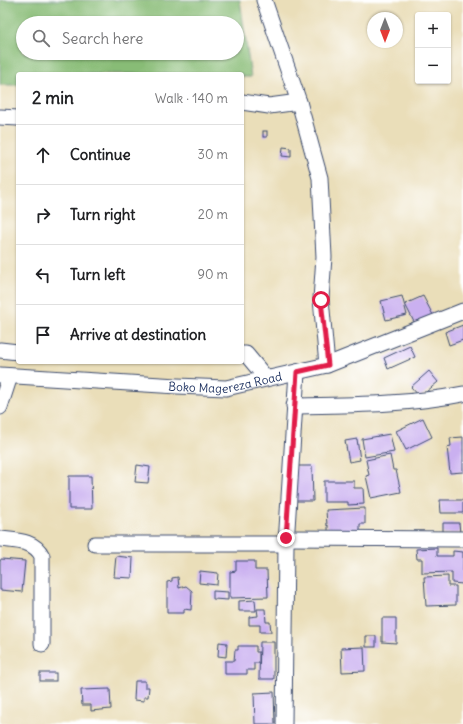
<!DOCTYPE html>
<meta charset="utf-8">
<style>
body{margin:0;font-family:Delius,sans-serif;background:#f2f2f2;color:#202124}
.controls{position:absolute;right:12px;top:12px;display:grid;overflow:hidden;border-radius:4px;box-shadow:0 1px 3px #0004}
.controls button{width:36px;height:36px;display:grid;place-items:center;padding:0;border:0;border-bottom:1px solid #e0e0e0;background:#fff;color:#202124;font:20px sans-serif}
.compass{position:absolute;left:367px;top:12px;width:36px;height:36px;border-radius:50%;background:#fff;box-shadow:0 1px 3px #0004;rotate:180deg}
.stop{position:absolute;width:12px;height:12px;margin:-9px;border:3px solid #e11d48;border-radius:50%;background:#fff}
.stop.end{background:#e11d48;border-color:#fff;box-shadow:0 1px 4px #0008}
.list{margin:0;padding:0;list-style:none}
h2{display:flex;justify-content:space-between;align-items:center;height:52px;margin:0;padding:0 16px;font-size:17px}
h2 small{font-size:13px;font-weight:400;color:#757577}
.list li{display:grid;grid-template-columns:26px 1fr auto;gap:12px;align-items:center;box-sizing:border-box;height:60px;padding:0 16px;border-top:1px solid #e0e0e0}
.list b{display:block;font-size:15px;white-space:nowrap}
.list em{font-size:13px;font-style:normal;color:#757577}
.icon{flex:none;width:22px;height:22px;fill:none;stroke:currentColor;stroke-width:2;stroke-linecap:round;stroke-linejoin:round}
.map{position:relative;flex:none;width:463px;height:724px;overflow:hidden}
.search{position:absolute;background:#fff;box-shadow:0 1px 3px #0004;left:16px;top:16px;width:228px;height:44px;display:flex;align-items:center;gap:10px;box-sizing:border-box;padding:0 14px;border-radius:22px;color:#757577;font-size:15px}
.panel{position:absolute;background:#fff;box-shadow:0 1px 3px #0004;left:16px;top:72px;width:228px;height:292px;border-radius:4px}
.map>svg:first-child{display:block}
</style>
<div class="map">
<svg width="463" height="724" viewBox="0 0 463 724">
<rect width="100%" height="100%" fill="#fff"/>
<filter id="ink" filterUnits="userSpaceOnUse"><feTurbulence type="fractalNoise" baseFrequency=".025" numOctaves="2"/><feDisplacementMap in="SourceGraphic" scale="8" xChannelSelector="R" yChannelSelector="G"/><feConvolveMatrix kernelMatrix="1 2 1 2 8 2 1 2 1" color-interpolation-filters="sRGB"/></filter>
<filter id="wash" filterUnits="userSpaceOnUse"><feTurbulence type="fractalNoise" baseFrequency=".012" numOctaves="4" result="noise"/><feDisplacementMap in="SourceGraphic" scale="16" xChannelSelector="R" yChannelSelector="G"/><feGaussianBlur stdDeviation="0.9" result="paint"/><feColorMatrix in="noise" values="0 0 0 0 0 0 0 0 0 0 0 0 0 0 0 0 0 1.4 0 .05"/><feComposite in="paint" operator="in"/></filter>
<g filter="url(#wash)">
<rect width="100%" height="100%" fill="#eadeb9"/>
<path fill="#88bc76" stroke="#52766a" fill-rule="evenodd" d="M0 0H240L251 77H242V74H18V85H0ZM23 23H237V53H23Z"/>
<g id="blocks">
<g fill="#cab0f0">
<rect x="263" y="131" width="4" height="6"/>
<polygon points="283,147 291,148 291,157 282,156"/>
<polygon points="402,296 407,315 386,320 381,301"/>
<polygon points="423,296 433,315 415,324 405,304"/>
<polygon points="463,325 463,340 449,345 445,332"/>
<polygon points="410,346 415,357 388,369 384,358"/>
<polygon points="429,371 438,382 420,397 411,387"/>
<polygon points="423,418 432,437 406,450 396,431"/>
<polygon points="390,434 394,452 365,457 362,439"/>
<polygon points="463,437 463,472 450,473 447,447 451,446 450,438"/>
<polygon points="357,439 360,460 349,462 345,441"/>
<polygon points="390,455 393,470 396,470 401,492 371,498 366,476 369,475 366,460"/>
<polygon points="137,465 150,467 148,483 135,482"/>
<polygon points="292,466 312,466 313,501 293,501"/>
<polygon points="69,476 91,476 92,509 69,509"/>
<polygon points="324,481 354,481 354,488 363,488 364,504 348,505 348,502 324,502"/>
<polygon points="440,500 463,500 463,513 441,513"/>
<polygon points="365,508 365,524 360,524 360,536 328,534 328,525 327,526 326,510"/>
<polygon points="443,523 459,523 460,533 443,534"/>
<polygon points="437,548 437,556 453,556 453,551 463,552 463,584 452,583 452,572 422,573 422,559 417,559 416,549"/>
<polygon points="116,556 133,558 132,578 114,577"/>
<polygon points="1,559 25,561 22,592 0,590 0,562"/>
<polygon points="236,561 255,561 255,570 267,570 268,597 230,598 230,572 236,571"/>
<polygon points="200,571 218,573 217,585 199,583"/>
<polygon points="448,576 448,586 456,586 456,605 426,606 424,577"/>
<polygon points="178,577 179,588 186,586 192,591 191,610 184,609 184,613 167,613 167,582 172,581 172,578"/>
<polygon points="213,591 228,592 228,600 213,599"/>
<polygon points="255,600 256,611 239,611 239,601"/>
<polygon points="257,609 265,609 266,622 270,622 271,632 260,632 260,625 249,625 249,617 258,616"/>
<polygon points="382,618 396,618 396,643 382,642"/>
<rect x="366" y="636" width="10" height="11"/>
<polygon points="219,642 227,643 226,657 218,656"/>
<polygon points="260,642 274,642 274,679 259,679"/>
<polygon points="238,646 256,646 256,652 259,652 259,663 254,663 254,670 247,670 247,674 225,674 225,661 234,661 235,650 238,650"/>
<polygon points="364,647 365,671 342,672 341,648"/>
<rect x="40" y="673" width="16" height="8"/>
<polygon points="135,681 145,681 145,687 149,687 148,697 144,697 144,701 134,700"/>
<polygon points="110,689 111,709 91,711 91,705 82,705 81,690"/>
<polygon points="274,692 275,724 255,724 254,693"/>
</g>
</g>
</g>
<g filter="url(#ink)">
<use href="#blocks" fill-opacity="0" stroke="#3a496c" stroke-width="1"/>
<g fill="none" stroke-linecap="round" stroke-linejoin="round">
<defs>
<g id="minor">
<polyline points="264,0 299,102 320,178 324,257 321,299 327,365"/>
<polyline points="242,102 269,106 299,102"/>
<polyline points="0,117 18,118"/>
<polyline points="0,350 18,352"/>
<polyline points="242,354 246,354 266,378"/>
<path id="s1" d="M0 375 177 386 226 388 327 365 463 311"/>
<path d="M294 406C350 405 408 405 463 394"/>
<polyline points="0,407 10,376"/>
<polyline points="286,538 463,539"/>
<path d="M0 539C16 541 34 540 42 556V644"/>
<polyline points="95,544 286,544"/>
<polyline points="284,724 286,544 297,372"/>
</g>
</defs>
<use href="#minor" stroke="#3a496c" stroke-width="17"/>
<use href="#minor" stroke="#fff" stroke-width="15"/>
</g>
</g>
<g fill="none" stroke-linecap="round" stroke-linejoin="round" filter="url(#ink)">
<polyline stroke="#e11d48" stroke-width="5" points="286,538 297,372 328,365 321,300"/>
</g>
<g text-anchor="middle" dominant-baseline="central" stroke-width="3.5" stroke-linejoin="round" paint-order="stroke">
<g font-size="12" fill="#1b2f5e" stroke="#fff">
<text stroke="none"><textPath href="#s1" startOffset="226">Boko Magereza Road</textPath></text>
</g>
</g>
</svg>
<div class="controls">
<button>+</button>
<button>−</button>
</div>
<svg class="compass" viewBox="-18 -18 36 36"><path d="M0-13l5 13h-10z" fill="#e53935"/><path d="M0 13l5-13h-10z" fill="#757577"/></svg>
<div class="stop" style="left:321px;top:300px"></div>
<div class="stop end" style="left:286px;top:538px"></div>
<div class="search"><svg class="icon" aria-label="search" viewBox="0 0 24 24"><circle cx="10" cy="10" r="6"/><path d="M15 15l6 6"/></svg>Search here</div>
<section class="panel">
<h2>2 min<small>Walk · 140 m</small></h2>
<ul class="list">
<li><svg class="icon" aria-label="ahead" viewBox="0 0 24 24"><path d="M12 20V5M6 11l6-6 6 6"/></svg><div><b>Continue</b></div><em>30 m</em></li>
<li><svg class="icon" aria-label="right" viewBox="0 0 24 24"><path d="M7 20v-9h11M14 6l5 5-5 5"/></svg><div><b>Turn right</b></div><em>20 m</em></li>
<li><svg class="icon" aria-label="left" viewBox="0 0 24 24"><path d="M17 20v-9H6M10 6l-5 5 5 5"/></svg><div><b>Turn left</b></div><em>90 m</em></li>
<li><svg class="icon" aria-label="arrive" viewBox="0 0 24 24"><path d="M6 21V4h12l-3 4 3 4H6"/></svg><div><b>Arrive at destination</b></div></li>
</ul>
</section>
</div>
